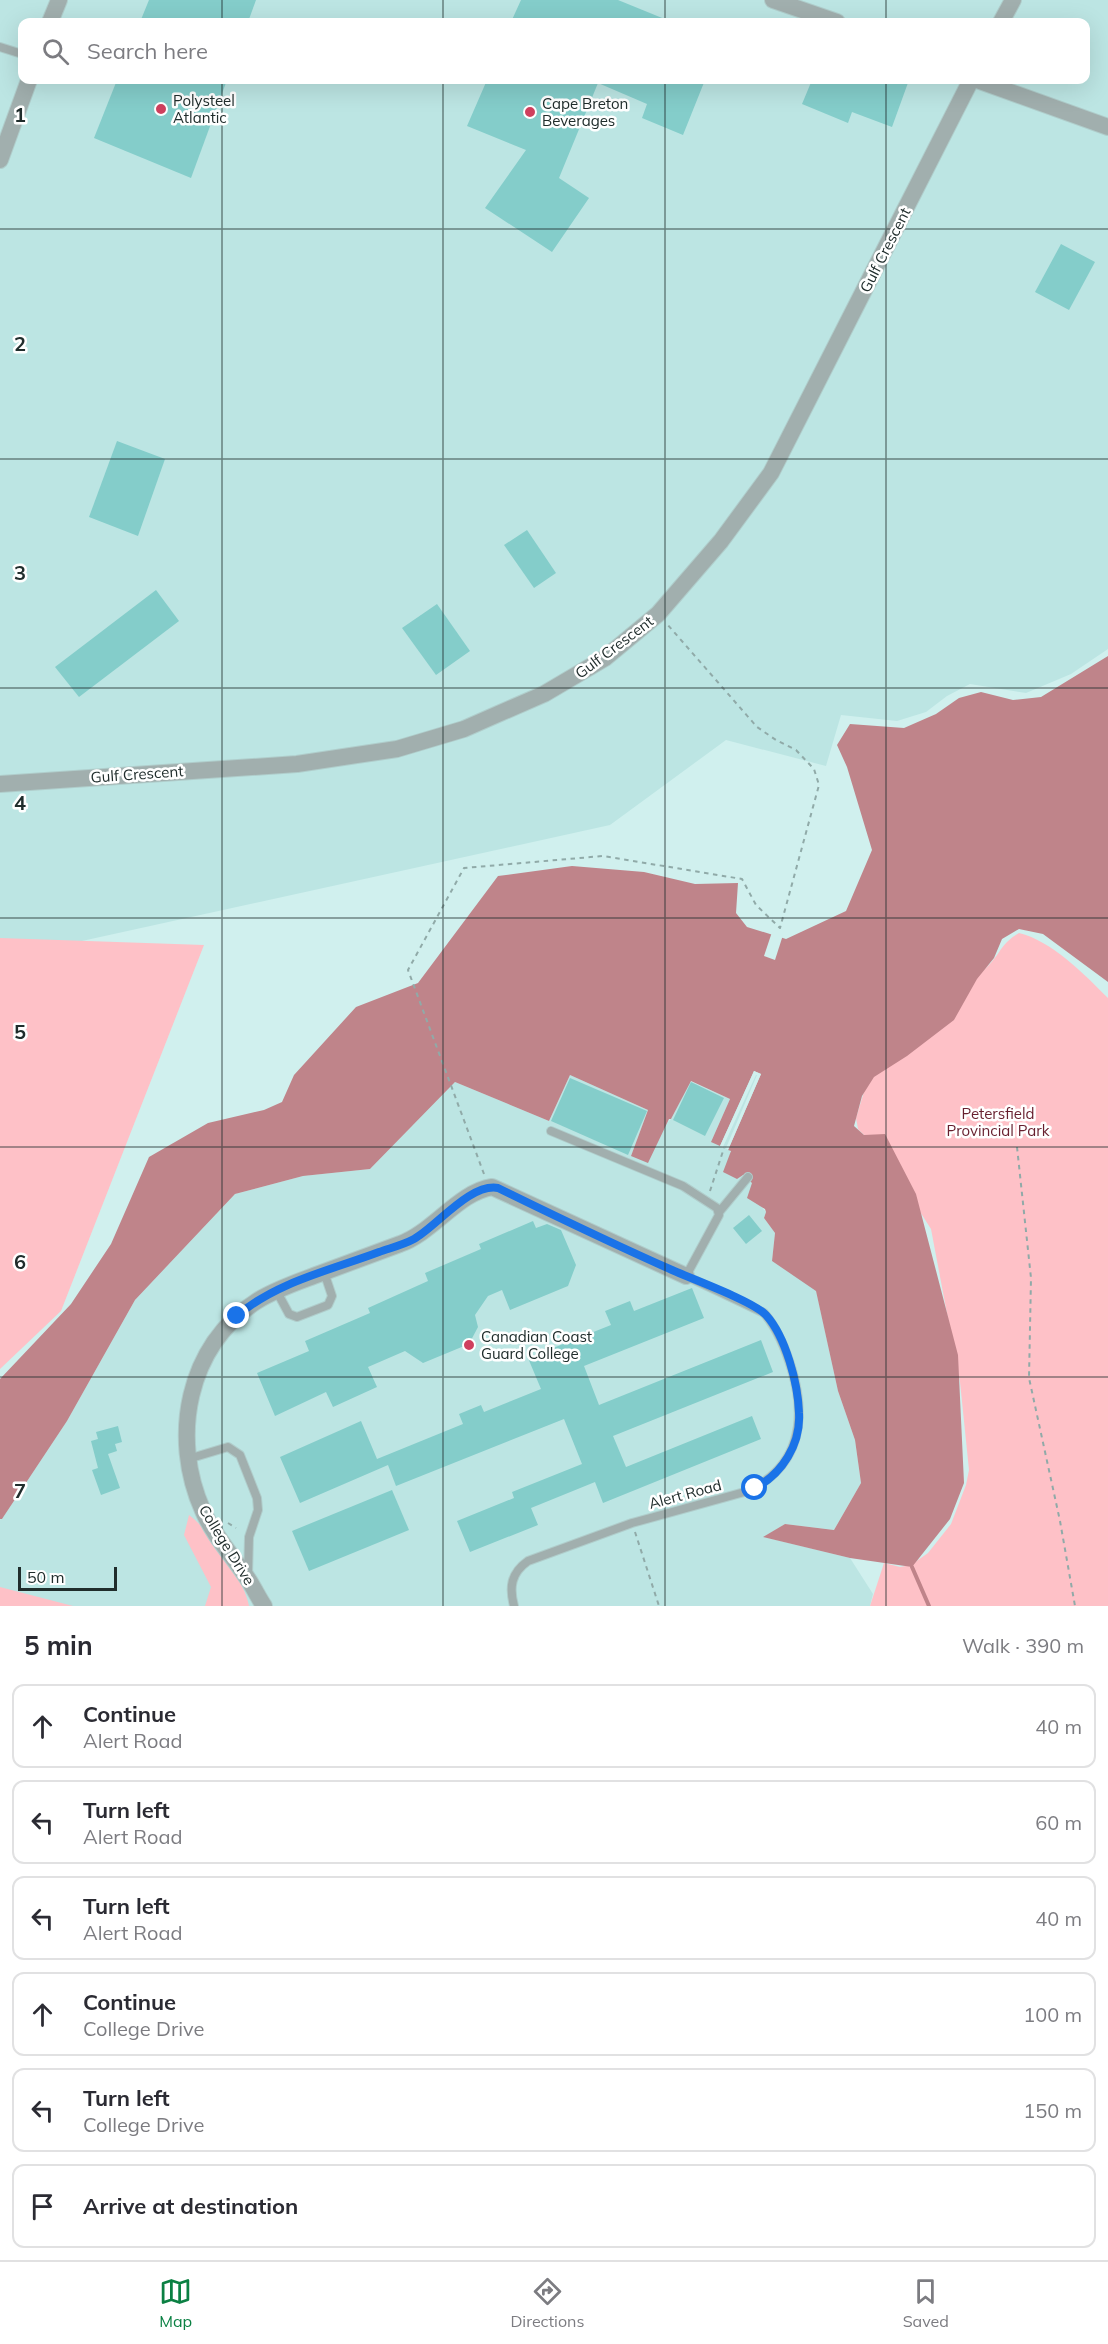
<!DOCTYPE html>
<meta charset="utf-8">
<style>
body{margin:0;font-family:Mulish,sans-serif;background:#f2f2f3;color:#2b2b33}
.scale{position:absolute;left:18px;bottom:15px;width:99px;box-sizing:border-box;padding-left:6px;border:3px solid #202d2c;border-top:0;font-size:16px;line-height:21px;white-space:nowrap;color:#202d2c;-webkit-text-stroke:4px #fff;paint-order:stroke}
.stop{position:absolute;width:18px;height:18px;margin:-14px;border:4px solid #1a73e8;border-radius:50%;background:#fff}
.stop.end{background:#1a73e8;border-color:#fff;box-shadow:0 2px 6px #0008}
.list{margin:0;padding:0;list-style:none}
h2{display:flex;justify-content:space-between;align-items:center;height:78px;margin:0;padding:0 24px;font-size:26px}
h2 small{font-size:20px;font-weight:400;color:#7c7c81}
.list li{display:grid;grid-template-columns:39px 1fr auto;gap:18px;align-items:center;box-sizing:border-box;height:84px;margin:0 12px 12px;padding:0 12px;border:2px solid #e1e1e2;border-radius:12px}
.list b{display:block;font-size:22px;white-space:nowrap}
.list p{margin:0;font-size:20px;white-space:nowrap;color:#7c7c81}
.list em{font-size:20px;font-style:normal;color:#7c7c81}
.icon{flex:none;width:33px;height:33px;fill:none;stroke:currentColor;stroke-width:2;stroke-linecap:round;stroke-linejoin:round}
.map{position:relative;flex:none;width:1108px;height:1606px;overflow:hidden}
.search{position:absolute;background:#fff;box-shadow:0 6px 24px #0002;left:18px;right:18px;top:18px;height:66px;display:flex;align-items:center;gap:15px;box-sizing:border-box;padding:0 21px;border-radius:12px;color:#7c7c81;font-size:22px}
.sheet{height:654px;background:#fff}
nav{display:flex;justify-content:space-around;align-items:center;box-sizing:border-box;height:84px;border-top:2px solid #e1e1e2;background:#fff;font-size:16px;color:#7c7c81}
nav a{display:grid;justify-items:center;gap:3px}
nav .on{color:#0b8043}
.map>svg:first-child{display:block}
</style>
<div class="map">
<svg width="1108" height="1606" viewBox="0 0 1108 1606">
<rect width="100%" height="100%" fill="#d0f0ee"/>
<g fill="#bce5e3" fill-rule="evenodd">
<path d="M0 0H1108V649L1071 674 1026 693 970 684 947 696 926 712 897 721 841 715 826 766 726 740 610 825 0 959ZM22 22H1086V80H22Z"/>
<polygon points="754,1071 761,1074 729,1149 741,1175 748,1177 752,1183 758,1203 766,1212 764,1218 775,1233 772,1261 816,1290 838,1391 855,1440 861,1483 834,1530 785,1524 764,1537 850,1558 873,1594 870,1606 0,1606 0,1519 2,1519 67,1421 135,1300 235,1194 303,1176 370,1169 455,1082 549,1121 570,1075 648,1110 631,1156 671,1119 690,1081 730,1099 711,1142"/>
</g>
<g fill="#fec1c7">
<path d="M1019 933C1052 941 1084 974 1108 998V1606H870L884 1563 900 1567 911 1565 928 1553 951 1524 966 1485 969 1470 960 1382 931 1229 908 1193 883 1135H864L858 1129 856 1118 867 1082 989 965C1002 951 1001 944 1019 933Z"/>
<polygon points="0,938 204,945 61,1311 0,1369"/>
<path d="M189 1515C209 1529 245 1581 249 1606H205L211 1587 184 1535Z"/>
<polygon points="0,1587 73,1606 0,1606"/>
</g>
<polygon fill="#bf848a" points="1108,656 1108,982 1043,934 1019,929 1002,939 994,958 977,979 954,1020 907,1056 874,1077 862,1096 854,1126 864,1135 885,1134 916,1194 958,1355 964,1483 950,1519 912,1567 850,1558 763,1537 785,1524 834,1530 861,1483 855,1440 838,1391 816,1291 772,1261 775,1233 764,1218 766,1212 765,1209 747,1198 752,1183 743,1175 737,1179 723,1172 731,1151 728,1150 761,1074 754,1071 720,1146 711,1142 730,1099 691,1081 671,1119 669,1119 648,1163 631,1156 648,1110 570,1075 549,1121 455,1082 370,1169 303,1176 235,1194 135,1300 67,1421 2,1519 0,1519 0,1379 71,1304 111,1244 149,1157 208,1123 264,1110 282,1102 294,1075 356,1007 418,983 498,876 572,866 644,872 695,884 738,883 736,913 747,927 786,939 846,911 872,850 847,767 837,745 850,724 904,728 936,714 959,698 981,692 1013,700 1041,697"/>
<g fill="#d0f0ee">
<polygon points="772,932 783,935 775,960 764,956"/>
<polygon points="754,1071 761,1074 728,1150 726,1148 757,1075 756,1075 723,1147 720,1146"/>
</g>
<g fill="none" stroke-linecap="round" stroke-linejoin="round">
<polyline stroke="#bf848a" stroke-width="4" points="912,1567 929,1606"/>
</g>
<g fill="#84cdca">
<polygon points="149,0 256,0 248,22 140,22"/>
<polygon points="521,0 618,0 672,22 511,22"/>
<polygon points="117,80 227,80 191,178 94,138"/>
<polygon points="487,80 705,80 683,135 642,118 647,104 598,83 559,178 589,198 552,252 485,208 526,150 467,126"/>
<polygon points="812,80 909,80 892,127 852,112 848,123 802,104"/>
<polygon points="1061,244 1095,262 1069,310 1035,292"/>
<polygon points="117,441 165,459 138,536 89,517"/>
<polygon points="527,530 556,573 534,588 504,545"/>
<polygon points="156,590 179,621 79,697 55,667"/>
<polygon points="437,604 470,651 436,675 402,628"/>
<polygon points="570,1078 647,1111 628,1155 551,1121"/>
<polygon points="691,1082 724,1098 705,1136 673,1120"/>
<polygon points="749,1215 762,1231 746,1244 733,1228"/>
<polygon points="533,1221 536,1228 547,1224 561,1230 576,1265 568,1286 510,1310 502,1290 488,1296 475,1315 478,1327 469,1344 423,1363 405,1351 368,1367 377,1387 333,1407 326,1392 275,1416 257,1373 309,1351 305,1341 370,1313 368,1308 428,1281 425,1273 481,1249 479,1244"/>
<polygon points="692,1288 704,1318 584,1366 599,1405 761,1340 773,1372 613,1436 626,1467 752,1416 761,1439 603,1503 595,1482 531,1508 538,1525 470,1552 457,1521 514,1498 512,1492 582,1464 564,1419 396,1486 388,1465 300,1503 280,1457 361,1421 377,1459 463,1424 459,1414 481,1405 484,1412 541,1389 528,1358 611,1325 605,1311 630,1301 634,1311"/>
<polygon points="118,1426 122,1442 115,1444 117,1451 108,1454 120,1488 101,1495 92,1470 98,1468 91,1441 98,1439 96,1432"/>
<polygon points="392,1490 409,1530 309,1571 292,1531"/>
</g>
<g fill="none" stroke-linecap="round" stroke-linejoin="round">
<defs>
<g id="lane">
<polyline points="0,47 22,54"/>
<polyline points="720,1211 748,1177"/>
<polyline points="276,1290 289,1314 297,1317 328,1305 332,1296 324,1272"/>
<polyline points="188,1459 228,1447 240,1455 257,1498 258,1510 249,1537 248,1575"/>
<path d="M514 1606C509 1587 511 1573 528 1561L632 1523 748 1491C799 1467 807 1421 792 1370 786 1350 778 1329 764 1313L686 1276 719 1215 717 1208 683 1186 551 1131"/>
</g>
<g id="street">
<polyline points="773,0 837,22"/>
<polyline points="50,22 59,0"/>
<polyline points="1001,22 1013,0"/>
<polyline points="977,80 1108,127"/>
<polyline points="0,160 29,80"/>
<polyline points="0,784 297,764 397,749 464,729 498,714 544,694 605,658 658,614 721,541 771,473 971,80"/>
<path d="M264 1606C258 1597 254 1588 248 1579 233 1556 214 1536 203 1511 170 1438 187 1345 257 1301 276 1289 298 1282 319 1274 346 1264 373 1254 400 1244 432 1233 459 1192 492 1187L686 1276"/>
</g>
</defs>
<use href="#lane" stroke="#b0cdcb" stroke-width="10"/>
<use href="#street" stroke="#b0cdcb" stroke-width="18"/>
<g stroke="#90aaa8" stroke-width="2" stroke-dasharray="4.5 4.5" stroke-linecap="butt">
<polyline points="1017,1147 1031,1278 1029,1378 1060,1521 1075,1606"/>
<polyline points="484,1174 408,970 464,868 603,856 742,879 756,905 780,928 819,785 814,769 796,750 776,740 757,727 667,624"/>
<polyline points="710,1191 724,1148"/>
<polyline points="228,1523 236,1528"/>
<polyline points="635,1532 659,1606"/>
</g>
<use href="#lane" stroke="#a1afae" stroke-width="8"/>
<use href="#street" stroke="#a1afae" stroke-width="16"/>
</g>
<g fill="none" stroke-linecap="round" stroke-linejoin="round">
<path stroke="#1a73e8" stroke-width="8" d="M237 1316C276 1282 331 1270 379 1252 390 1248 403 1245 414 1239 436 1227 470 1183 498 1188 555 1216 613 1244 672 1270 692 1279 753 1301 766 1315 786 1337 798 1384 799 1413 801 1444 782 1474 755 1488"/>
</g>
<path fill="none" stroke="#202d2c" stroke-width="1.5" stroke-opacity="0.55" d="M222 0V22M443 0V22M665 0V22M886 0V22M222 80V1606M443 80V1606M665 80V1606M886 80V1606M0 229H1108M0 459H1108M0 688H1108M0 918H1108M0 1147H1108M0 1377H1108"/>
<g fill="#cf405e" stroke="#fff" stroke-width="2">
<circle cx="161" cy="109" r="6"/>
<circle cx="530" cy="112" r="6"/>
<circle cx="469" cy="1345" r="6"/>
</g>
<g text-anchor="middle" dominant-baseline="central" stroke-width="5" stroke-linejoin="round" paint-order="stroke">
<g font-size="15" fill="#202d2c" stroke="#fff" text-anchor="start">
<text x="173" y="100">Polysteel<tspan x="173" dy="17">Atlantic</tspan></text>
<text x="542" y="103">Cape Breton<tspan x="542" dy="17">Beverages</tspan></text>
<text x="481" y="1336">Canadian Coast<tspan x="481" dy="17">Guard College</tspan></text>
</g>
<g font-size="15" fill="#202d2c" stroke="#fff">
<text transform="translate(885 250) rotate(-63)">Gulf Crescent</text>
<text transform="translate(614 647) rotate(-37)">Gulf Crescent</text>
<text transform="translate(137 774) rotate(-4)">Gulf Crescent</text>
<text transform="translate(685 1494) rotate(-15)">Alert Road</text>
<text transform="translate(227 1545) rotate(58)">College Drive</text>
</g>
<g font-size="15" fill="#671f2e" stroke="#fff">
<text x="998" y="1113">Petersfield<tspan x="998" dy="17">Provincial Park</tspan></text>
</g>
</g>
<g font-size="20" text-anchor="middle" font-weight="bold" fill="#202d2c" stroke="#fff" stroke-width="5" stroke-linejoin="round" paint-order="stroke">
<text x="20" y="122">1</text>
<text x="20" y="351">2</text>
<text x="20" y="580">3</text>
<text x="20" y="810">4</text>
<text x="20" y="1039">5</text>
<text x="20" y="1269">6</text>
<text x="20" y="1498">7</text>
</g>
</svg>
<div class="scale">50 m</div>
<div class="stop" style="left:755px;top:1488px"></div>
<div class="stop end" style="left:237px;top:1316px"></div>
<div class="search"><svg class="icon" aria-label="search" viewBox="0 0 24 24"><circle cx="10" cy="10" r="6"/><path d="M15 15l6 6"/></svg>Search here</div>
</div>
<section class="sheet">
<h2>5 min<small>Walk · 390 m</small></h2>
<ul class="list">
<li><svg class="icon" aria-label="ahead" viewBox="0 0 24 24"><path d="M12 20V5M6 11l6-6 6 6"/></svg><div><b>Continue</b><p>Alert Road</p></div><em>40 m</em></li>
<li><svg class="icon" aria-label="left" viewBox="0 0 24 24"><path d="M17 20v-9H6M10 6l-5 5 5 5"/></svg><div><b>Turn left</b><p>Alert Road</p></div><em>60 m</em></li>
<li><svg class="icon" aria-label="left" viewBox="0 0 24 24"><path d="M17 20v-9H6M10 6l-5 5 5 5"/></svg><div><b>Turn left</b><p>Alert Road</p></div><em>40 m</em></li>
<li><svg class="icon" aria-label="ahead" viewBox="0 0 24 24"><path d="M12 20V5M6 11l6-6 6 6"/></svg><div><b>Continue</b><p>College Drive</p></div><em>100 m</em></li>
<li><svg class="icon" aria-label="left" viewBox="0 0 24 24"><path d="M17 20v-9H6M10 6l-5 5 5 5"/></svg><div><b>Turn left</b><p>College Drive</p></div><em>150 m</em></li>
<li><svg class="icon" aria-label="arrive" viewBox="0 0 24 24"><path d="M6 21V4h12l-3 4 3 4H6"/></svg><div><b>Arrive at destination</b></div></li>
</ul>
</section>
<nav>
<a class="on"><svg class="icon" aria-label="map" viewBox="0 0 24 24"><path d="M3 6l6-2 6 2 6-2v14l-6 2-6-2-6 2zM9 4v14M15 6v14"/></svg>Map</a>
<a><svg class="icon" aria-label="directions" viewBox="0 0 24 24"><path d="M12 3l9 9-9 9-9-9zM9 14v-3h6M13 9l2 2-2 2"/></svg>Directions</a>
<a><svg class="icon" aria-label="saved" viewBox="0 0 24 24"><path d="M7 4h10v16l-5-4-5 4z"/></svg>Saved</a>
</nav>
